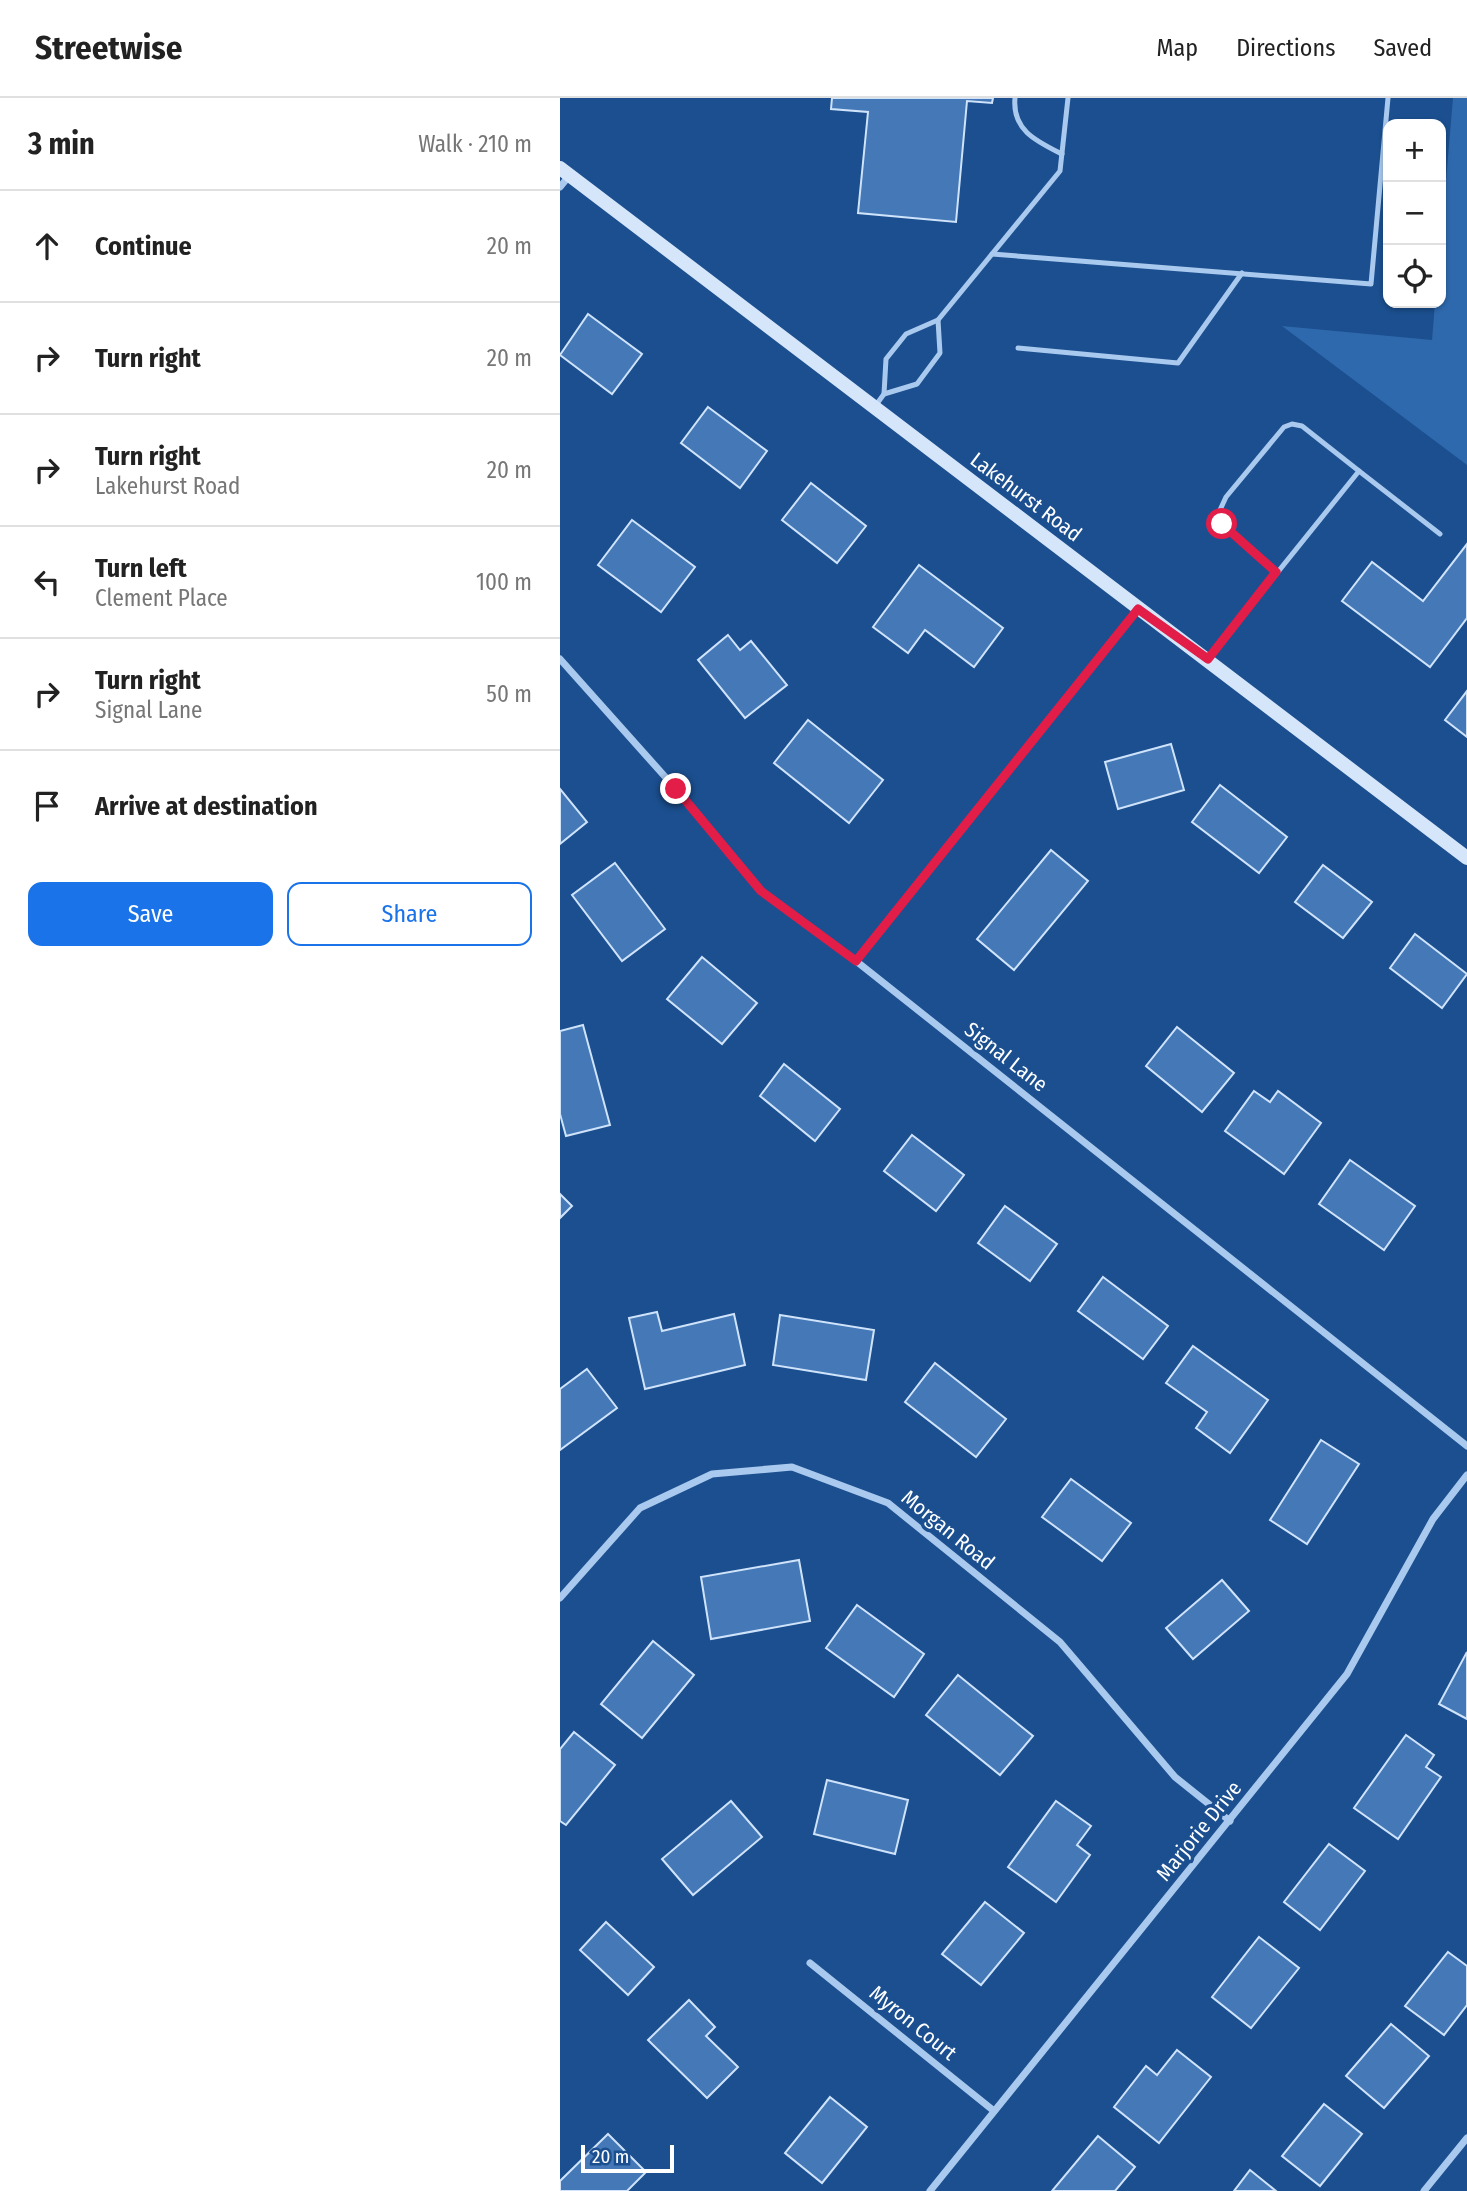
<!DOCTYPE html>
<meta charset="utf-8">
<style>
body{margin:0;font-family:"Fira Sans Condensed",sans-serif;background:#f6f6f6;color:#222}
.controls{position:absolute;right:21px;top:21px;display:grid;overflow:hidden;border-radius:14px;box-shadow:0 2px 5px #0004}
.controls button{width:63px;height:63px;display:grid;place-items:center;padding:0;border:0;border-bottom:2px solid #e0e0e0;background:#fff;color:#222;font:35px sans-serif}
.scale{position:absolute;left:21px;bottom:18px;width:93px;box-sizing:border-box;padding-left:7px;border:4px solid #fff;border-top:0;font-size:19px;line-height:24px;white-space:nowrap;color:#fff;-webkit-text-stroke:5px #1b4f8f;paint-order:stroke}
.stop{position:absolute;width:21px;height:21px;margin:-16px;border:5px solid #e11d48;border-radius:50%;background:#fff}
.stop.end{background:#e11d48;border-color:#fff;box-shadow:0 2px 7px #0008}
.list{margin:0;padding:0;list-style:none}
h2{display:flex;justify-content:space-between;align-items:center;height:91px;margin:0;padding:0 28px;font-size:30px}
h2 small{font-size:23px;font-weight:400;color:#767676}
.list li{display:grid;grid-template-columns:46px 1fr auto;gap:21px;align-items:center;box-sizing:border-box;height:112px;padding:0 28px;border-top:2px solid #e0e0e0}
.list b{display:block;font-size:26px;white-space:nowrap}
.list p{margin:0;font-size:23px;white-space:nowrap;color:#767676}
.list em{font-size:23px;font-style:normal;color:#767676}
.actions{display:flex;gap:14px;padding:21px 28px}
.actions a{flex:1;padding:16px 0;border:2px solid #1a73e8;border-radius:14px;text-align:center;font-size:24px;color:#1a73e8}
.actions .main{background:#1a73e8;color:#fff}
.icon{flex:none;width:38px;height:38px;fill:none;stroke:currentColor;stroke-width:2;stroke-linecap:round;stroke-linejoin:round}
.map{position:relative;flex:none;width:907px;height:2093px;overflow:hidden}
header{display:flex;align-items:center;gap:42px;box-sizing:border-box;height:98px;padding:0 35px;background:#fff;border-bottom:2px solid #e0e0e0}
header strong{font-size:33px}
nav{display:flex;gap:38px;margin-inline-start:auto;font-size:24px}
main{display:flex}
aside{flex:1;background:#fff}
.map>svg:first-child{display:block}
</style>
<header>
<strong>Streetwise</strong>
<nav><a>Map</a><a>Directions</a><a>Saved</a></nav>
</header>
<main>
<aside>
<h2>3 min<small>Walk · 210 m</small></h2>
<ul class="list">
<li><svg class="icon" aria-label="ahead" viewBox="0 0 24 24"><path d="M12 20V5M6 11l6-6 6 6"/></svg><div><b>Continue</b></div><em>20 m</em></li>
<li><svg class="icon" aria-label="right" viewBox="0 0 24 24"><path d="M7 20v-9h11M14 6l5 5-5 5"/></svg><div><b>Turn right</b></div><em>20 m</em></li>
<li><svg class="icon" aria-label="right" viewBox="0 0 24 24"><path d="M7 20v-9h11M14 6l5 5-5 5"/></svg><div><b>Turn right</b><p>Lakehurst Road</p></div><em>20 m</em></li>
<li><svg class="icon" aria-label="left" viewBox="0 0 24 24"><path d="M17 20v-9H6M10 6l-5 5 5 5"/></svg><div><b>Turn left</b><p>Clement Place</p></div><em>100 m</em></li>
<li><svg class="icon" aria-label="right" viewBox="0 0 24 24"><path d="M7 20v-9h11M14 6l5 5-5 5"/></svg><div><b>Turn right</b><p>Signal Lane</p></div><em>50 m</em></li>
<li><svg class="icon" aria-label="arrive" viewBox="0 0 24 24"><path d="M6 21V4h12l-3 4 3 4H6"/></svg><div><b>Arrive at destination</b></div></li>
</ul>
<div class="actions"><a class="main">Save</a><a>Share</a></div>
</aside>
<div class="map">
<svg width="907" height="2093" viewBox="0 0 907 2093">
<rect width="100%" height="100%" fill="#1b4f8f"/>
<polygon fill="#2e69ad" points="893,0 907,0 907,367 722,228 872,242 875,205 881,205 881,141"/>
<g fill="#4478b7" stroke="#cfe3fa" stroke-width="2">
<polygon points="272,0 433,0 432,5 407,3 396,124 298,115 308,14 271,11"/>
<polygon points="28,216 82,256 52,296 0,257"/>
<polygon points="148,309 207,353 180,390 121,345"/>
<polygon points="251,385 306,428 277,465 222,422"/>
<polygon points="72,422 135,469 101,514 38,467"/>
<polygon points="907,446 907,520 870,569 782,503 812,464 863,503"/>
<polygon points="359,467 443,530 414,569 365,532 348,555 313,529"/>
<polygon points="168,537 180,552 191,543 227,587 185,620 138,562"/>
<polygon points="907,593 907,639 885,622"/>
<polygon points="248,622 323,682 289,725 214,665"/>
<polygon points="611,646 624,692 558,711 545,664"/>
<polygon points="660,687 727,739 699,775 632,724"/>
<polygon points="0,691 27,724 0,746"/>
<polygon points="491,752 528,783 454,872 417,841"/>
<polygon points="55,765 105,831 62,863 12,797"/>
<polygon points="763,767 812,804 783,840 735,804"/>
<polygon points="855,836 907,876 882,910 830,870"/>
<polygon points="142,859 197,905 162,946 107,901"/>
<polygon points="23,927 50,1027 6,1038 0,1016 0,933"/>
<polygon points="617,929 674,975 642,1014 586,968"/>
<polygon points="224,966 280,1011 255,1043 200,998"/>
<polygon points="694,993 710,1004 718,993 761,1025 724,1076 665,1033"/>
<polygon points="352,1037 404,1077 376,1113 324,1073"/>
<polygon points="790,1062 855,1108 824,1152 759,1106"/>
<polygon points="0,1096 12,1108 0,1120"/>
<polygon points="445,1108 497,1146 470,1183 418,1145"/>
<polygon points="543,1179 608,1228 583,1261 518,1213"/>
<polygon points="97,1214 102,1233 174,1216 185,1267 85,1291 69,1220"/>
<polygon points="220,1217 314,1232 306,1282 213,1267"/>
<polygon points="633,1248 708,1302 670,1355 636,1330 647,1314 606,1285"/>
<polygon points="375,1265 446,1321 416,1359 345,1304"/>
<polygon points="27,1271 57,1310 0,1352 0,1291"/>
<polygon points="761,1342 799,1366 747,1446 710,1422"/>
<polygon points="511,1381 571,1425 542,1463 482,1419"/>
<polygon points="239,1462 250,1523 151,1541 141,1479"/>
<polygon points="662,1482 689,1513 633,1561 606,1530"/>
<polygon points="297,1507 364,1556 334,1599 266,1550"/>
<polygon points="93,1543 134,1577 82,1640 41,1606"/>
<polygon points="907,1554 907,1621 879,1606"/>
<polygon points="398,1577 473,1638 440,1677 366,1617"/>
<polygon points="14,1634 55,1667 6,1727 0,1723 0,1651"/>
<polygon points="846,1637 874,1657 866,1669 881,1679 838,1741 794,1710"/>
<polygon points="267,1682 348,1702 335,1756 254,1736"/>
<polygon points="171,1703 202,1739 133,1797 102,1761"/>
<polygon points="496,1703 531,1728 517,1747 530,1757 496,1804 448,1769"/>
<polygon points="769,1746 805,1773 760,1832 724,1804"/>
<polygon points="425,1804 464,1835 421,1887 382,1856"/>
<polygon points="46,1824 94,1869 68,1897 20,1852"/>
<polygon points="699,1839 739,1870 691,1930 652,1899"/>
<polygon points="888,1854 907,1868 907,1907 884,1937 845,1908"/>
<polygon points="129,1902 155,1929 146,1938 178,1969 147,2000 88,1942"/>
<polygon points="831,1926 869,1958 824,2010 786,1978"/>
<polygon points="617,1952 651,1979 599,2045 554,2009 586,1968 597,1977"/>
<polygon points="270,1999 307,2029 262,2085 225,2055"/>
<polygon points="764,2006 802,2036 760,2088 722,2058"/>
<polygon points="48,2036 86,2074 67,2093 0,2093 0,2083"/>
<polygon points="538,2038 575,2069 555,2093 492,2093"/>
<polygon points="690,2072 716,2093 674,2093"/>
</g>
<g fill="none" stroke-linecap="round" stroke-linejoin="round">
<g stroke="#a9c9ee" stroke-width="5">
<path d="M455 0C452 32 476 43 502 56"/>
<polyline points="432,156 811,186 828,0"/>
<polyline points="458,250 618,265 682,175"/>
<polyline points="324,296 357,286 380,255 378,222"/>
<polyline points="316,307 324,296 326,261 346,236 378,222 500,73 508,0"/>
<polyline points="799,373 880,436"/>
<polyline points="648,561 799,373 742,328 732,326 724,329 666,399 660,412 662,426 716,475"/>
</g>
<g stroke="#a9c9ee" stroke-width="7">
<polyline points="0,89 9,78"/>
<polyline points="0,561 116,691 201,793 296,863 907,1348"/>
<polyline points="296,863 578,511"/>
<polyline points="0,1500 80,1410 152,1376 232,1369 328,1405 500,1544 615,1679 670,1723"/>
<polyline points="250,1865 434,2013"/>
<polyline points="370,2093 787,1576 873,1421 907,1377"/>
<polyline points="864,2093 907,2040"/>
</g>
<polyline stroke="#d6e6fa" stroke-width="14" points="0,70 907,760"/>
</g>
<g fill="none" stroke-linecap="round" stroke-linejoin="round">
<polyline stroke="#e11d48" stroke-width="9" points="116,691 201,793 296,863 578,511 648,561 716,474 662,426"/>
</g>
<g text-anchor="middle" dominant-baseline="central" stroke-width="7" stroke-linejoin="round" paint-order="stroke">
<g font-size="21" fill="#fff" stroke="#1b4f8f">
<text transform="translate(466 399) rotate(37)">Lakehurst Road</text>
<text transform="translate(446 959) rotate(38)">Signal Lane</text>
<text transform="translate(388 1432) rotate(39)">Morgan Road</text>
<text transform="translate(639 1733) rotate(-51)">Marjorie Drive</text>
<text transform="translate(353 1925) rotate(39)">Myron Court</text>
</g>
</g>
</svg>
<div class="controls">
<button>+</button>
<button>−</button>
<button><svg class="icon" aria-label="locate" viewBox="0 0 24 24"><circle cx="12" cy="12" r="6"/><path d="M12 2v4M12 18v4M2 12h4M18 12h4"/></svg></button>
</div>
<div class="scale">20 m</div>
<div class="stop" style="left:662px;top:426px"></div>
<div class="stop end" style="left:116px;top:691px"></div>
</div>
</main>
